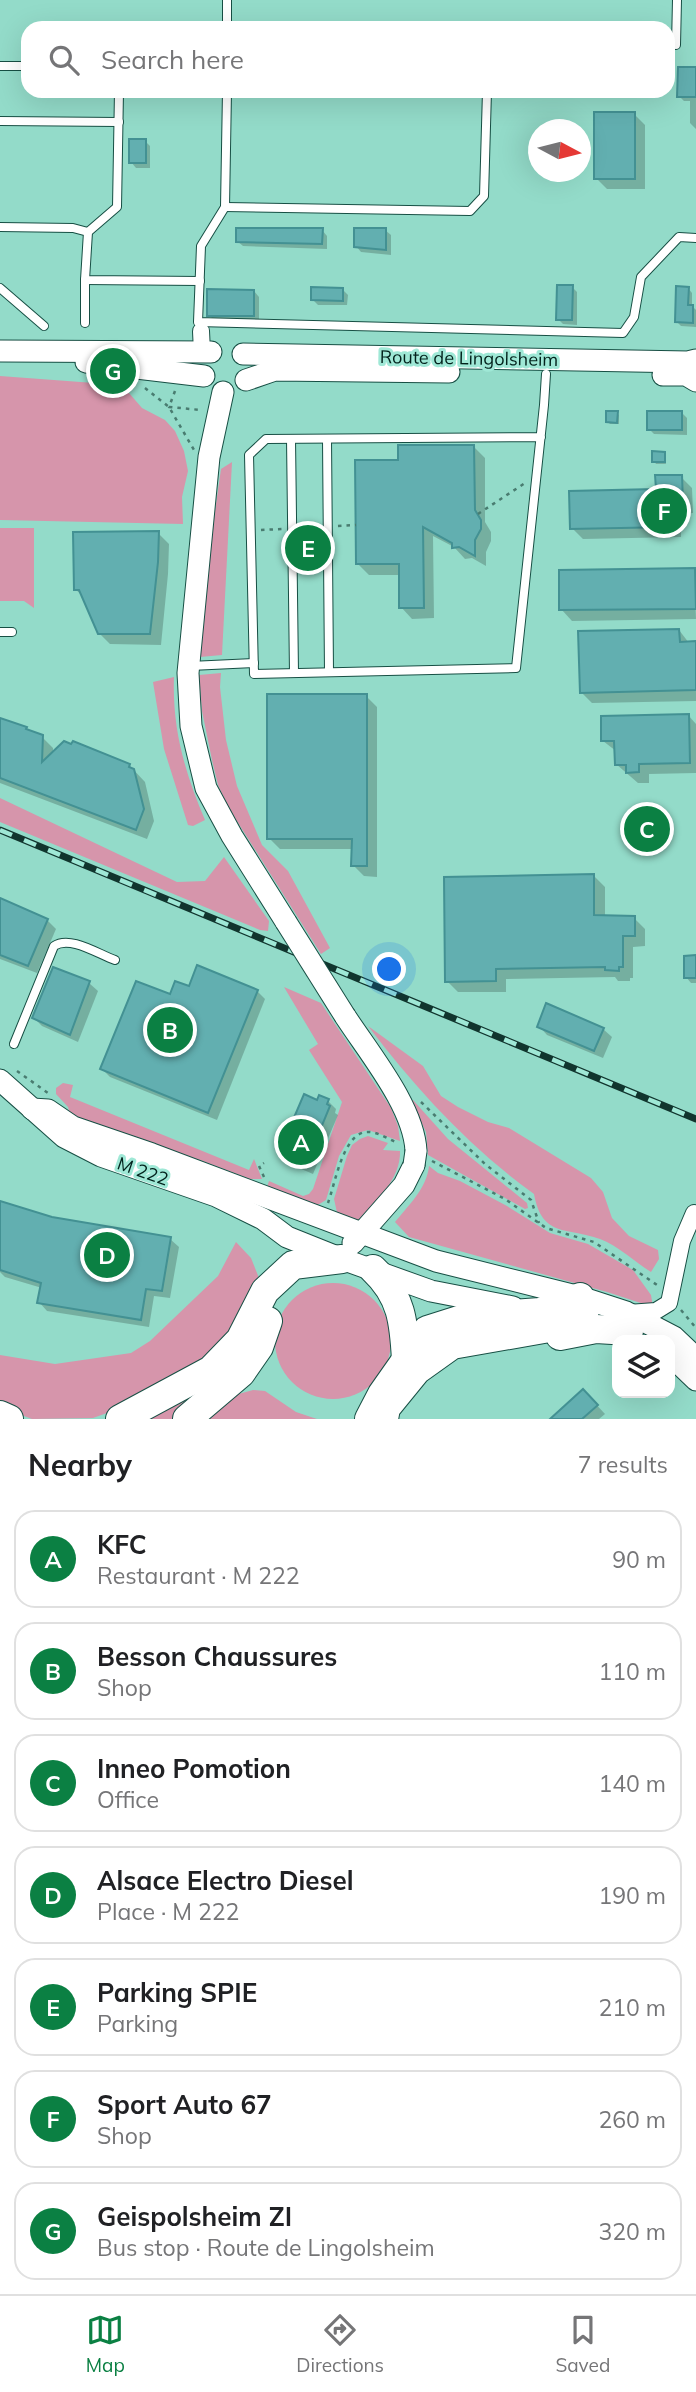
<!DOCTYPE html>
<meta charset="utf-8">
<style>
body{margin:0;font-family:Mulish,sans-serif;background:#f2f2f2;color:#202124}
.controls{position:absolute;right:21px;bottom:21px;display:grid;overflow:hidden;border-radius:14px;box-shadow:0 7px 28px #0002}
.controls button{width:63px;height:63px;display:grid;place-items:center;padding:0;border:0;border-bottom:2px solid #e0e0e0;background:#fff;color:#202124;font:35px sans-serif}
.compass{position:absolute;left:528px;top:119px;width:63px;height:63px;border-radius:50%;background:#fff;box-shadow:0 7px 28px #0002;rotate:97deg}
.you{position:absolute;left:390px;top:970px;width:24px;height:24px;margin:-18px;border:5px solid #fff;border-radius:50%;background:#1a73e8;box-shadow:0 0 0 10px #1a73e833}
.badge{display:grid;place-items:center;width:46px;height:46px;border-radius:50%;background:#0b8043;color:#fff;font-size:23px;font-weight:700}
.pin{position:absolute;translate:-50% -50%;border:4px solid #fff;box-shadow:0 2px 7px #0006}
.list{margin:0;padding:0;list-style:none}
h2{display:flex;justify-content:space-between;align-items:center;height:91px;margin:0;padding:0 28px;font-size:30px}
h2 small{font-size:23px;font-weight:400;color:#757577}
.list li{display:grid;grid-template-columns:46px 1fr auto;gap:21px;align-items:center;box-sizing:border-box;height:98px;margin:0 14px 14px;padding:0 14px;border:2px solid #e0e0e0;border-radius:21px}
.list b{display:block;font-size:26px;white-space:nowrap}
.list p{margin:0;font-size:23px;white-space:nowrap;color:#757577}
.list em{font-size:23px;font-style:normal;color:#757577}
.icon{flex:none;width:38px;height:38px;fill:none;stroke:currentColor;stroke-width:2;stroke-linecap:round;stroke-linejoin:round}
.map{position:relative;flex:none;width:696px;height:1419px;overflow:hidden}
.search{position:absolute;background:#fff;box-shadow:0 7px 28px #0002;left:21px;right:21px;top:21px;height:77px;display:flex;align-items:center;gap:18px;box-sizing:border-box;padding:0 24px;border-radius:21px;color:#757577;font-size:26px}
.sheet{height:875px;background:#fff}
nav{display:flex;justify-content:space-around;align-items:center;box-sizing:border-box;height:98px;border-top:2px solid #e0e0e0;background:#fff;font-size:19px;color:#757577}
nav a{display:grid;justify-items:center;gap:4px}
nav .on{color:#0b8043}
.map>svg:first-child{display:block}
</style>
<div class="map">
<svg width="696" height="1419" viewBox="0 0 696 1419">
<rect width="100%" height="100%" fill="#93dbc9"/>
<g fill="#d695ab">
<polygon points="0,376 94,383 129,393 142,408 165,420 175,431 184,451 188,471 182,497 183,524 0,520"/>
<polygon points="232,462 222,655 200,657 208,560 221,469"/>
<polygon points="0,528 34,528 34,608 24,601 0,601"/>
<polygon points="221,673 220,687 226,740 237,786 262,845 288,871 330,948 321,954 228,807 218,785 212,760 202,711 199,675"/>
<path d="M174 677C172 729 185 773 205 820L193 826 188 825 164 749 153 682Z"/>
<polygon points="0,798 177,882 205,881 224,857 269,921 268,931 260,930 0,822"/>
<polygon points="284,987 321,1003 391,1108 398,1126 400,1141 368,1130 351,1135 339,1156 326,1200 316,1206 266,1190 269,1181 303,1196 309,1194 313,1189 342,1102 309,1050 318,1044"/>
<path d="M368 1026 423 1066 441 1096 458 1107 488 1122 509 1128 591 1178 603 1192 612 1218 629 1236 658 1250 659 1259 651 1272C635 1262 617 1245 600 1239 567 1227 542 1238 534 1194 469 1147 417 1090 368 1026Z"/>
<polygon points="63,1083 73,1085 70,1097 249,1170 254,1159 262,1179 250,1179 200,1160 158,1150 94,1127 70,1114 68,1107 56,1094 56,1088"/>
<polygon points="413,1100 448,1139 527,1203 528,1208 525,1209 428,1155 426,1132 411,1101"/>
<path d="M368 1136 388 1143 383 1150 400 1151C401 1180 374 1203 356 1224L338 1217 334 1199 347 1156 352 1145 360 1139Z"/>
<path d="M429 1166 438 1173 460 1181 507 1206 550 1233 588 1244 633 1270 651 1295 653 1307 607 1292 409 1237 395 1222C408 1206 427 1188 429 1166Z"/>
<polygon points="236,1242 251,1258 259,1278 235,1338 160,1394 93,1418 32,1419 0,1407 0,1355 55,1364 131,1353 150,1341 218,1276"/>
<circle cx="333" cy="1341" r="58"/>
<polygon points="233,1372 178,1419 143,1419 177,1405"/>
<polygon points="253,1390 265,1391 296,1412 317,1419 196,1419 235,1395"/>
</g>
<g fill="#0003">
<polygon points="696,69 696,129 690,123 690,101 684,101 679,96"/>
<polygon points="634,114 645,125 645,189 607,189 596,178"/>
<polygon points="145,141 150,146 150,168 136,168 131,162"/>
<polygon points="322,230 327,236 327,249 243,246 237,241"/>
<polygon points="385,230 391,235 391,255 361,252 356,246"/>
<polygon points="572,287 577,292 577,325 563,324 558,319"/>
<polygon points="688,288 692,293 692,306 696,310 696,327 681,326 677,322"/>
<polygon points="342,289 348,295 347,305 318,305 313,300"/>
<polygon points="254,291 259,297 259,321 214,320 209,315"/>
<polygon points="617,413 619,415 619,424 610,424 608,422"/>
<polygon points="682,413 687,418 687,435 654,434 649,429"/>
<polygon points="474,447 485,458 485,522 491,532 491,541 486,552 486,566 472,558 465,559 454,547 433,536 434,618 412,619 401,607 401,575 369,575 358,564 400,462"/>
<polygon points="664,453 666,464 656,464 654,461"/>
<polygon points="681,477 692,488 693,513 681,514 681,537 583,539 572,528 658,490"/>
<polygon points="158,533 169,544 168,574 161,645 110,644 99,633 85,598 75,589"/>
<polygon points="694,570 696,619 572,621 561,609"/>
<polygon points="679,630 689,643 696,644 696,701 592,703 582,693"/>
<polygon points="366,696 377,707 377,877 364,876 353,865 354,849 280,849 269,838"/>
<polygon points="688,715 696,724 696,773 649,774 649,783 638,783 616,764 616,751 603,741"/>
<polygon points="0,719 26,728 32,733 42,737 53,748 53,754 72,746 73,743 130,766 145,782 154,821 147,839 0,783"/>
<polygon points="594,876 605,887 605,917 634,918 645,929 645,946 633,947 633,978 630,978 630,981 618,981 615,977 506,979 506,992 458,992 447,981"/>
<polygon points="0,900 47,920 56,929 37,973 0,959"/>
<polygon points="696,957 696,983 691,983 686,977"/>
<polygon points="54,969 89,983 98,991 78,1042 42,1026 34,1018"/>
<polygon points="190,988 257,991 265,999 217,1120 110,1077 102,1069 171,997"/>
<polygon points="539,1026 603,1029 612,1037 603,1058 547,1035"/>
<polygon points="328,1101 336,1109 335,1113 338,1115 313,1174 292,1165 283,1157"/>
<polygon points="0,1202 52,1219 170,1239 179,1247 170,1298 154,1296 149,1327 47,1311 39,1302 42,1288 5,1277 0,1272"/>
<polygon points="592,1400 605,1414 599,1419 553,1419"/>
</g>
<g fill="#62afb0" stroke="#439193" stroke-width="2">
<polygon points="678,67 696,67 696,97 677,97"/>
<rect x="594" y="112" width="41" height="67"/>
<rect x="129" y="139" width="17" height="24"/>
<polygon points="236,228 323,228 322,244 236,242"/>
<polygon points="354,228 386,228 386,250 354,247"/>
<polygon points="557,285 573,285 572,320 556,320"/>
<polygon points="676,286 689,287 688,305 693,305 693,323 675,322"/>
<polygon points="311,287 343,288 343,301 311,300"/>
<polygon points="207,289 254,290 254,316 207,316"/>
<polygon points="606,411 618,411 617,423 606,422"/>
<rect x="647" y="411" width="35" height="19"/>
<polygon points="398,445 474,445 475,510 481,520 481,529 475,540 475,556 459,547 452,548 452,543 423,527 424,608 399,608 399,564 356,564 355,460 398,460"/>
<polygon points="652,451 665,452 665,462 652,462"/>
<polygon points="655,475 682,475 683,503 670,503 671,527 570,529 569,491 656,489"/>
<polygon points="159,531 158,562 150,634 98,634 79,590 74,590 73,532"/>
<polygon points="695,568 696,609 559,610 559,570"/>
<polygon points="679,629 680,642 696,641 696,690 580,693 578,631"/>
<polygon points="267,694 367,694 367,866 351,866 352,839 267,839"/>
<polygon points="689,714 690,763 639,764 639,772 626,773 626,765 615,765 614,741 601,741 601,716"/>
<polygon points="0,718 27,727 26,729 43,735 42,762 64,741 71,744 73,741 130,764 129,767 134,769 144,809 136,830 0,778"/>
<polygon points="594,874 594,915 635,916 635,936 623,936 623,967 619,967 619,971 605,970 605,967 496,969 496,981 445,982 444,877"/>
<polygon points="0,898 48,919 28,966 0,955"/>
<polygon points="696,955 696,978 684,978 684,956"/>
<polygon points="197,965 258,990 208,1113 100,1069 136,981 170,994 175,981 189,986"/>
<polygon points="53,967 90,981 70,1035 32,1018"/>
<polygon points="546,1003 604,1028 594,1051 537,1027"/>
<polygon points="304,1094 317,1100 319,1095 329,1099 327,1104 330,1106 305,1167 281,1157 293,1128 290,1127"/>
<polygon points="0,1201 52,1217 171,1237 162,1291 146,1289 141,1320 37,1303 41,1283 0,1270"/>
<polygon points="583,1389 598,1405 582,1419 550,1419"/>
</g>
<g fill="none" stroke-linecap="round" stroke-linejoin="round">
<defs>
<g id="lane">
<polyline points="227,0 227,28"/>
<polyline points="676,45 677,0"/>
<polyline points="0,66 28,66"/>
<polyline points="119,91 117,207 88,232 85,280 200,281"/>
<polyline points="227,91 225,207 201,246 198,322 623,333 634,317 641,277 679,237 696,238"/>
<polyline points="0,121 119,122"/>
<polyline points="225,207 470,211 484,196 487,91"/>
<polyline points="0,227 73,228 88,232"/>
<polyline points="0,288 44,326"/>
<polyline points="85,323 85,280"/>
<polyline points="541,437 266,439 249,455 254,674 516,668 544,405 546,374"/>
<polyline points="291,439 294,673"/>
<polyline points="327,439 329,672"/>
<polyline points="0,632 12,632"/>
<polyline points="190,666 254,663"/>
<path d="M14 1044 54 946C70 935 98 954 115 960"/>
</g>
<g id="street">
<polyline points="201,331 202,352"/>
<polyline points="628,1313 656,1311 669,1303 682,1241 694,1213"/>
</g>
<g id="secondary">
<polyline points="0,351 211,352"/>
<polyline points="243,354 688,362 696,360"/>
<polyline points="86,362 204,376"/>
<polyline points="663,375 686,375 696,381"/>
<polyline points="246,380 275,370 449,372"/>
<polyline points="223,392 209,457 188,673 191,726 206,788 232,836 286,922"/>
<path d="M345 1016C369 1053 414 1107 416 1151"/>
<polyline points="0,1080 64,1137 101,1156 216,1196 263,1219 287,1237 342,1259 431,1291 513,1307"/>
<polyline points="32,1109 48,1110 73,1127 152,1154 436,1261 580,1297 626,1312 674,1337 696,1358"/>
<polyline points="353,1243 404,1185 414,1165"/>
<polyline points="670,1355 696,1380"/>
</g>
<g id="highway">
<path d="M373 1269C402 1296 404 1323 406 1360"/>
<polyline points="560,1336 596,1329 629,1331"/>
<polyline points="0,1415 9,1419"/>
<polyline points="120,1419 211,1370 240,1340 265,1291 293,1265 342,1259"/>
<polyline points="187,1419 241,1373 259,1347 268,1321"/>
<polyline points="369,1419 382,1394 427,1330 468,1317 540,1312 580,1297 585,1310 583,1316 572,1324 452,1345 417,1370 386,1408 384,1419"/>
</g>
</defs>
<use href="#lane" stroke="#174f44" stroke-width="10"/>
<use href="#street" stroke="#174f44" stroke-width="18"/>
<use href="#secondary" stroke="#174f44" stroke-width="23"/>
<use href="#highway" stroke="#174f44" stroke-width="30"/>
<g stroke="#497c70" stroke-width="2.5" stroke-dasharray="3.5 5" stroke-linecap="butt">
<polyline points="145,388 169,407 194,450"/>
<polyline points="175,391 169,407 201,410"/>
<polyline points="478,514 525,483"/>
<polyline points="338,526 356,525"/>
<polyline points="303,528 317,527"/>
<polyline points="261,530 282,529"/>
<polyline points="17,1071 48,1093"/>
<polyline points="421,1102 485,1164 531,1200 539,1223"/>
<polyline points="432,1161 505,1199 546,1228 594,1242 657,1285"/>
<polyline points="264,1177 259,1166 264,1163"/>
<path d="M328 1203C335 1184 343 1134 366 1132 377 1131 388 1139 398 1143"/>
<polyline points="681,1310 696,1328"/>
</g>
<use href="#lane" stroke="#fff" stroke-width="8"/>
<use href="#street" stroke="#fff" stroke-width="16"/>
<use href="#secondary" stroke="#fff" stroke-width="21"/>
<use href="#highway" stroke="#fff" stroke-width="28"/>
<defs>
<polyline id="rail" points="0,830 696,1119"/>
</defs>
<use href="#rail" stroke="#11352e" stroke-width="7"/>
<use href="#rail" stroke="#9fe8d6" stroke-width="4.5" stroke-dasharray="13" stroke-linecap="butt"/>
<defs>
<g id="secondary-bridge">
<polyline points="286,922 345,1016"/>
<polyline points="414,1165 416,1151"/>
</g>
</defs>
<use href="#secondary-bridge" stroke="#174f44" stroke-width="23" stroke-linecap="butt"/>
<use href="#secondary-bridge" stroke="#fff" stroke-width="21"/>
</g>
<g text-anchor="middle" dominant-baseline="central" stroke-width="6" stroke-linejoin="round" paint-order="stroke">
<g font-size="18" fill="#02211b" stroke="#9fe8d6">
<text transform="translate(469 358) rotate(1)">Route de Lingolsheim</text>
<text transform="translate(143 1171) rotate(19)">M 222</text>
</g>
</g>
</svg>
<div class="controls">
<button><svg class="icon" aria-label="layers" viewBox="0 0 24 24"><path d="M12 4l9 5-9 5-9-5zM3 14l9 5 9-5"/></svg></button>
</div>
<svg class="compass" viewBox="-18 -18 36 36"><path d="M0-13l5 13h-10z" fill="#e53935"/><path d="M0 13l5-13h-10z" fill="#757577"/></svg>
<div class="you"></div>
<div class="pin badge" style="left:301px;top:1142px">A</div>
<div class="pin badge" style="left:170px;top:1030px">B</div>
<div class="pin badge" style="left:647px;top:829px">C</div>
<div class="pin badge" style="left:107px;top:1255px">D</div>
<div class="pin badge" style="left:308px;top:548px">E</div>
<div class="pin badge" style="left:664px;top:511px">F</div>
<div class="pin badge" style="left:113px;top:371px">G</div>
<div class="search"><svg class="icon" aria-label="search" viewBox="0 0 24 24"><circle cx="10" cy="10" r="6"/><path d="M15 15l6 6"/></svg>Search here</div>
</div>
<section class="sheet">
<h2>Nearby<small>7 results</small></h2>
<ul class="list">
<li><span class="badge">A</span><div><b>KFC</b><p>Restaurant · M 222</p></div><em>90 m</em></li>
<li><span class="badge">B</span><div><b>Besson Chaussures</b><p>Shop</p></div><em>110 m</em></li>
<li><span class="badge">C</span><div><b>Inneo Pomotion</b><p>Office</p></div><em>140 m</em></li>
<li><span class="badge">D</span><div><b>Alsace Electro Diesel</b><p>Place · M 222</p></div><em>190 m</em></li>
<li><span class="badge">E</span><div><b>Parking SPIE</b><p>Parking</p></div><em>210 m</em></li>
<li><span class="badge">F</span><div><b>Sport Auto 67</b><p>Shop</p></div><em>260 m</em></li>
<li><span class="badge">G</span><div><b>Geispolsheim ZI</b><p>Bus stop · Route de Lingolsheim</p></div><em>320 m</em></li>
</ul>
</section>
<nav>
<a class="on"><svg class="icon" aria-label="map" viewBox="0 0 24 24"><path d="M3 6l6-2 6 2 6-2v14l-6 2-6-2-6 2zM9 4v14M15 6v14"/></svg>Map</a>
<a><svg class="icon" aria-label="directions" viewBox="0 0 24 24"><path d="M12 3l9 9-9 9-9-9zM9 14v-3h6M13 9l2 2-2 2"/></svg>Directions</a>
<a><svg class="icon" aria-label="saved" viewBox="0 0 24 24"><path d="M7 4h10v16l-5-4-5 4z"/></svg>Saved</a>
</nav>
